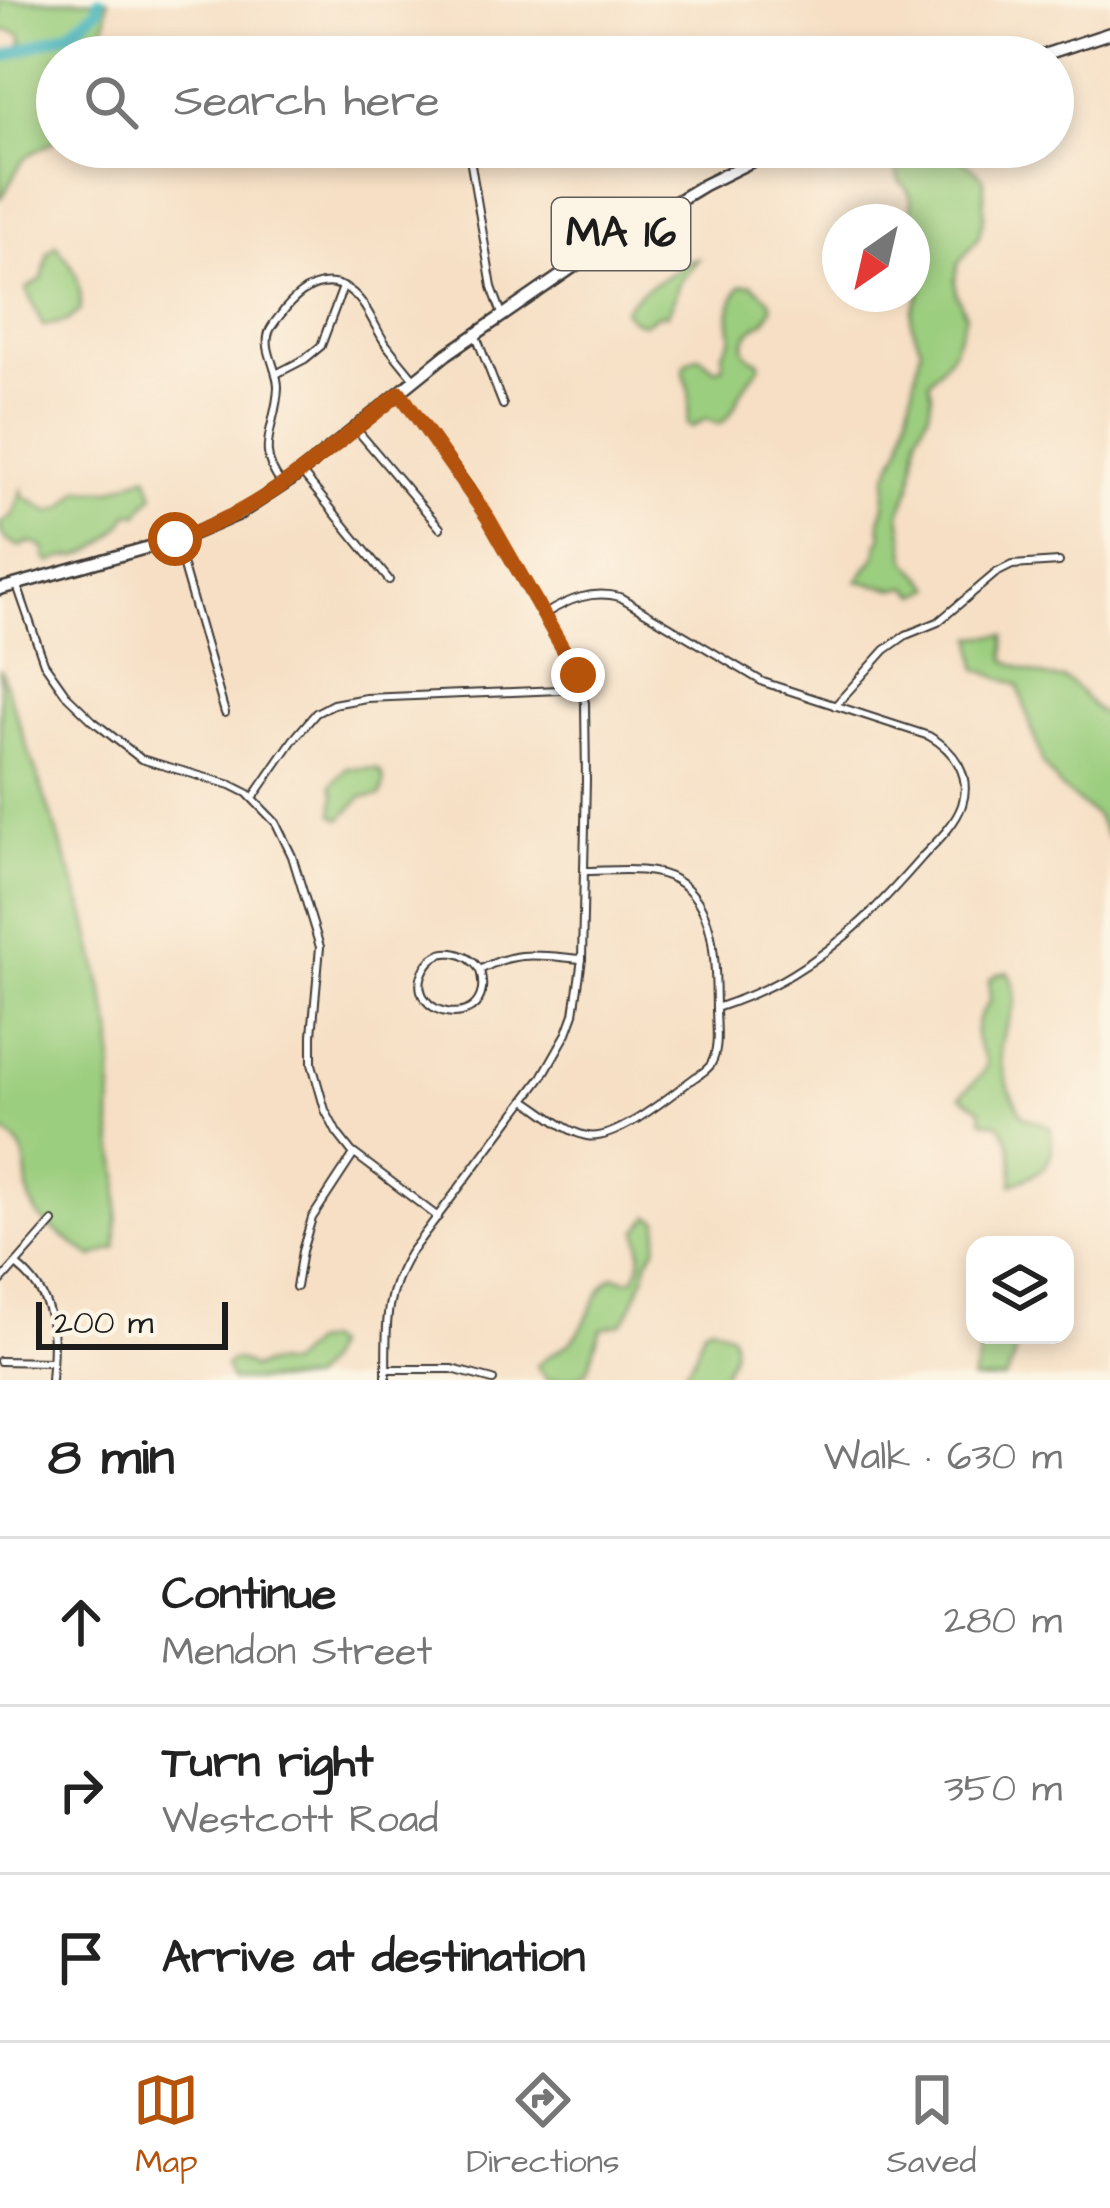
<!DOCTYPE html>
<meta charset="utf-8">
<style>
body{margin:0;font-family:"Architects Daughter",sans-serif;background:#f6f6f6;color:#222}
.controls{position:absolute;right:36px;bottom:36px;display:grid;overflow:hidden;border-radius:24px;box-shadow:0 6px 18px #0003}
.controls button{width:108px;height:108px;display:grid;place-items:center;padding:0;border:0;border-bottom:3px solid #e0e0e0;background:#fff;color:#222;font:60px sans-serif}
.compass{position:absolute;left:822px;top:204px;width:108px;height:108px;border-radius:50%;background:#fff;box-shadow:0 6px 18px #0003;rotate:214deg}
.scale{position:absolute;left:36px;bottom:30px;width:192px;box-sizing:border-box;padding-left:12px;border:6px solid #1c1c1c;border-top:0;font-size:33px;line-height:42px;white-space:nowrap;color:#1c1c1c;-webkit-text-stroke:9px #fcf5e5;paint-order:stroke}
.stop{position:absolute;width:36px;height:36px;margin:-27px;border:9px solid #b45309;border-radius:50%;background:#fff}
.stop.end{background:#b45309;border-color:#fff;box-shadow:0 3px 12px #0008}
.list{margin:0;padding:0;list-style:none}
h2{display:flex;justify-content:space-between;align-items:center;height:156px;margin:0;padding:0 48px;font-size:51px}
h2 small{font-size:39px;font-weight:400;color:#767676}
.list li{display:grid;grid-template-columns:78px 1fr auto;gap:36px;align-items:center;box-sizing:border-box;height:168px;padding:0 48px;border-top:3px solid #e0e0e0}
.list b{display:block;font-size:45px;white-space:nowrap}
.list p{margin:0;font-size:39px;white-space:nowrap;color:#767676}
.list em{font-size:39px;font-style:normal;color:#767676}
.icon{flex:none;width:66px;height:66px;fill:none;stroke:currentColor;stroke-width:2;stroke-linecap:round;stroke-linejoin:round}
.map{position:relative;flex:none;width:1110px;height:1380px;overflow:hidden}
.search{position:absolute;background:#fff;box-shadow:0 6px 18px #0003;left:36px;right:36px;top:36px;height:132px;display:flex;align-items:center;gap:30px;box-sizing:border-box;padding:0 42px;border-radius:66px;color:#767676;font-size:45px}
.sheet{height:660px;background:#fff}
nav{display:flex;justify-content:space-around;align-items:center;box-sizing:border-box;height:168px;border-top:3px solid #e0e0e0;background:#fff;font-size:33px;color:#767676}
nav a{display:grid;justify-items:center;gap:6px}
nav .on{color:#b45309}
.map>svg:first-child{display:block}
</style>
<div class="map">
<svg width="1110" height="1380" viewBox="0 0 1110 1380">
<rect width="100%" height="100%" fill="#fcf5e5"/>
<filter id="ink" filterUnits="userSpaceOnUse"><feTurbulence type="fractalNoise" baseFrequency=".00833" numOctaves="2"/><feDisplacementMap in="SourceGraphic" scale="24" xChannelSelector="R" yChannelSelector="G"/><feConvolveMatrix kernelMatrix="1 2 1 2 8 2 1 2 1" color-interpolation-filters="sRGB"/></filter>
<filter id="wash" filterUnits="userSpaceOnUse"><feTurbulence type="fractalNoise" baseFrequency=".004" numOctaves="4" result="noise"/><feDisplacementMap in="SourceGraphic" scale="48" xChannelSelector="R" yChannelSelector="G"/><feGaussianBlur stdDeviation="2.7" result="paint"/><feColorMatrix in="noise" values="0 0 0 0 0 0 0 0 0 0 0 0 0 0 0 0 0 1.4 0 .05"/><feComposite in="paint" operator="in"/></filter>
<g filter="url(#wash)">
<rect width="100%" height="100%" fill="#f6dfc4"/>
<g fill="#9cce7f" stroke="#5c754e" stroke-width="3">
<path d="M0 0H108L106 20 95 57H57L56 138C46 150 31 149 22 162 13 174 11 187 0 198V57L23 43 19 33 0 29Z"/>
<path d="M920 149 954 153 981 175 984 180V217L978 238 958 264 955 279 956 293 966 315 953 351 929 382 932 393 929 412 918 433 912 483 900 514 907 561 933 588 918 595 908 587 896 589 857 581 876 556 878 542 882 539 880 520 885 505 887 476 902 443 921 348 911 322 912 311 928 274 912 268V222H908C914 205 913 192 899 181L894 158 898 150Z"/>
<path d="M56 245C74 267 83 280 80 310L67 321 43 326 26 289 42 279 48 253Z"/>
<path d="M698 259 679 282 672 306 667 314 658 315 643 324 631 319 624 310C637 291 653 284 672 273 683 267 685 261 698 259Z"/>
<path d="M752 284 770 300 772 308 765 321C745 329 733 353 759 361L760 366C756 372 751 377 747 383 735 397 737 414 719 424L706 419 692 427 687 425C688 414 691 403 689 392 686 372 675 366 699 356L715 369 723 367V352L732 337C728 312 728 308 740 286Z"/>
<path d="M147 475 154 495 146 502 139 514 129 513C120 530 98 552 78 556 66 558 62 556 51 563L45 557 46 550C36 542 31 540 20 547 8 542 0 538 0 524L13 515 22 491 23 496 51 512 64 507 80 490H111Z"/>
<path d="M1005 635V660C1021 669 1036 674 1053 678 1056 679 1060 678 1063 679 1084 687 1089 712 1110 716V841L1096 816 1061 788 1043 764 1018 685 977 669 974 637Z"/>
<path d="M0 668 86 916 113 1036 111 1125 119 1177 116 1248 92 1257C77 1245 49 1229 38 1215 16 1187 42 1152 0 1130Z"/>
<path d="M347 768 377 769C387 777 384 786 380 796L362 797 341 819 333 814 335 795 332 785Z"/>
<path d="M1008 972C1023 1003 1012 1007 1003 1035 995 1060 1010 1094 1023 1116L1050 1127C1058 1163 1043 1173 1012 1184 1014 1160 1013 1144 1000 1124L983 1121 981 1109 961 1096C967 1085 985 1077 986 1065 987 1059 982 1053 979 1047 971 1029 979 1015 990 1001L989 980 997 974Z"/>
<path d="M650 1216 659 1220 657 1247 647 1261 645 1276 627 1316 622 1323 602 1328C583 1364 603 1380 547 1380L537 1366C545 1356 558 1352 569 1343 591 1324 591 1293 614 1276L628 1280 635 1278C642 1263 642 1245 638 1230Z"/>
<path d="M711 1325 731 1334C739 1351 726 1363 720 1380H683L682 1375 695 1356 703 1329Z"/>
<path d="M984 1335H1018L1013 1361 1005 1379 972 1380C978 1365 981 1350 984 1335Z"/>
<path d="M324 1340 331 1345C329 1358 318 1371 309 1380H231L225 1366C236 1356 241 1360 252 1368L271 1363 288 1365 311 1343Z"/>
</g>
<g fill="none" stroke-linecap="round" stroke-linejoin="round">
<polyline stroke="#46b5bc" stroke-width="12" points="0,58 70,32 98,9 99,0"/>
</g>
</g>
<g filter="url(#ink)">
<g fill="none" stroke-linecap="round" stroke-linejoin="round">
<defs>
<g id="minor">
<polyline points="468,147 492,287 502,314"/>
<polyline points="476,336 503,405"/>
<polyline points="276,374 305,359 321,346 343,287"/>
<polyline points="357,430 440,528"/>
<polyline points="301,472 389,580"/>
<path d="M282 484C253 449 277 426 278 387 278 369 263 350 269 332 272 324 280 316 285 309 301 290 324 274 349 290 367 302 374 327 386 344 395 356 405 368 415 380"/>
<polyline points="175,539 225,713"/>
<polyline points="17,585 44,663 68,697 93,721 141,759 231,785 247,793 276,823 292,856 320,947 312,1035 312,1064 325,1110 337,1133 352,1152 438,1217"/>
<path d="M545 614C569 599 592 590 620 597L763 682 929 736C954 750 972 775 962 805 955 825 937 841 923 856 881 904 847 941 792 974 768 989 742 999 716 1008"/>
<polyline points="835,706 885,650 906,635 938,622 996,573 1012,565 1059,562"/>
<polyline points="253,798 293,740 316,713 333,704 366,698 583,689"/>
<path d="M480 970C467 951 439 944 425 968 398 1018 498 1036 480 970 515 949 543 956 582 959"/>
<path d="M527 1101C545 1112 566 1132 587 1136 616 1142 673 1093 697 1076 701 1074 709 1068 711 1064 720 1049 716 1025 716 1008 715 967 718 905 676 880 652 865 611 871 584 871"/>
<path d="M16 1265C56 1296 55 1333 51 1380"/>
<polyline points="0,1282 53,1222"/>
<polyline points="296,1287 302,1251 312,1218 354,1154"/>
<polyline points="0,1361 50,1362"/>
<polyline points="386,1369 452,1369 493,1380"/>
<path d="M386 1380C387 1328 382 1299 410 1253L542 1077 567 1033 574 1014 582 959 586 780 585 703 578 675 469 487 400 393"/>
</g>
<g id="primary">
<polyline points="1037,57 1110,33"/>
<polyline points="0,589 185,537 239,514 291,480 447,354 611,241 704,185 781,147"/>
</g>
</defs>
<use href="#minor" stroke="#3d3935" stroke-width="10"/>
<use href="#primary" stroke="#3d3935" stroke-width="15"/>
<use href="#minor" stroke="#fff" stroke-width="6"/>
<use href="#primary" stroke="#fff" stroke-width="10"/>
</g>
</g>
<g fill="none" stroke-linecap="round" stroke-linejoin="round" filter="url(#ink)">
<path stroke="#b45309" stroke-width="15" d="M175 539C263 512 329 449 400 393L488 518 578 675"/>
</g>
<g text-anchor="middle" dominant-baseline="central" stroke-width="9" stroke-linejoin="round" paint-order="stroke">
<rect fill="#fcf5e5" stroke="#5f5d58" stroke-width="3" x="552" y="198" width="138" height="72" rx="9"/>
<g font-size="42" font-weight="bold" fill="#1c1c1c">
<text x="621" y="234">MA 16</text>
</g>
</g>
</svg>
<div class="controls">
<button><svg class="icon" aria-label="layers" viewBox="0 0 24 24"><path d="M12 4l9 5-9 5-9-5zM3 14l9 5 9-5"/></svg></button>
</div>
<svg class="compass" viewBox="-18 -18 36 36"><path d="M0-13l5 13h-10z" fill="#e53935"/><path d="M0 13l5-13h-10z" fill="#767676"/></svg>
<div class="scale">200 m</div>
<div class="stop" style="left:175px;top:539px"></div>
<div class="stop end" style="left:578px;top:675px"></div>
<div class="search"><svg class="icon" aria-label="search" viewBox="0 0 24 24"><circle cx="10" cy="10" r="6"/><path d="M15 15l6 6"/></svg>Search here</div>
</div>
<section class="sheet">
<h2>8 min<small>Walk · 630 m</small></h2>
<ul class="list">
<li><svg class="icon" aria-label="ahead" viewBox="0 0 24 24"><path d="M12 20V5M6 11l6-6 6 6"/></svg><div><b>Continue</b><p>Mendon Street</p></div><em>280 m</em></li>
<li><svg class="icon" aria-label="right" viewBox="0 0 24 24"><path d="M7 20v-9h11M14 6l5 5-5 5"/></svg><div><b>Turn right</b><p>Westcott Road</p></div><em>350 m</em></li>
<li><svg class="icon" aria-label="arrive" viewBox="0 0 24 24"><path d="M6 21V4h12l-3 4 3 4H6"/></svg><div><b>Arrive at destination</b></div></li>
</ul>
</section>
<nav>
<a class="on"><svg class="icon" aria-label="map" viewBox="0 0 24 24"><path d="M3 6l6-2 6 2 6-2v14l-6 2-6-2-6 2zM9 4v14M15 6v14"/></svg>Map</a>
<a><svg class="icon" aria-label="directions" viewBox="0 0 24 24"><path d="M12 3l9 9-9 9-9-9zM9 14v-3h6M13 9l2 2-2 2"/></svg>Directions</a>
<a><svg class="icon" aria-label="saved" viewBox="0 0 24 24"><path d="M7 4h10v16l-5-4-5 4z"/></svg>Saved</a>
</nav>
